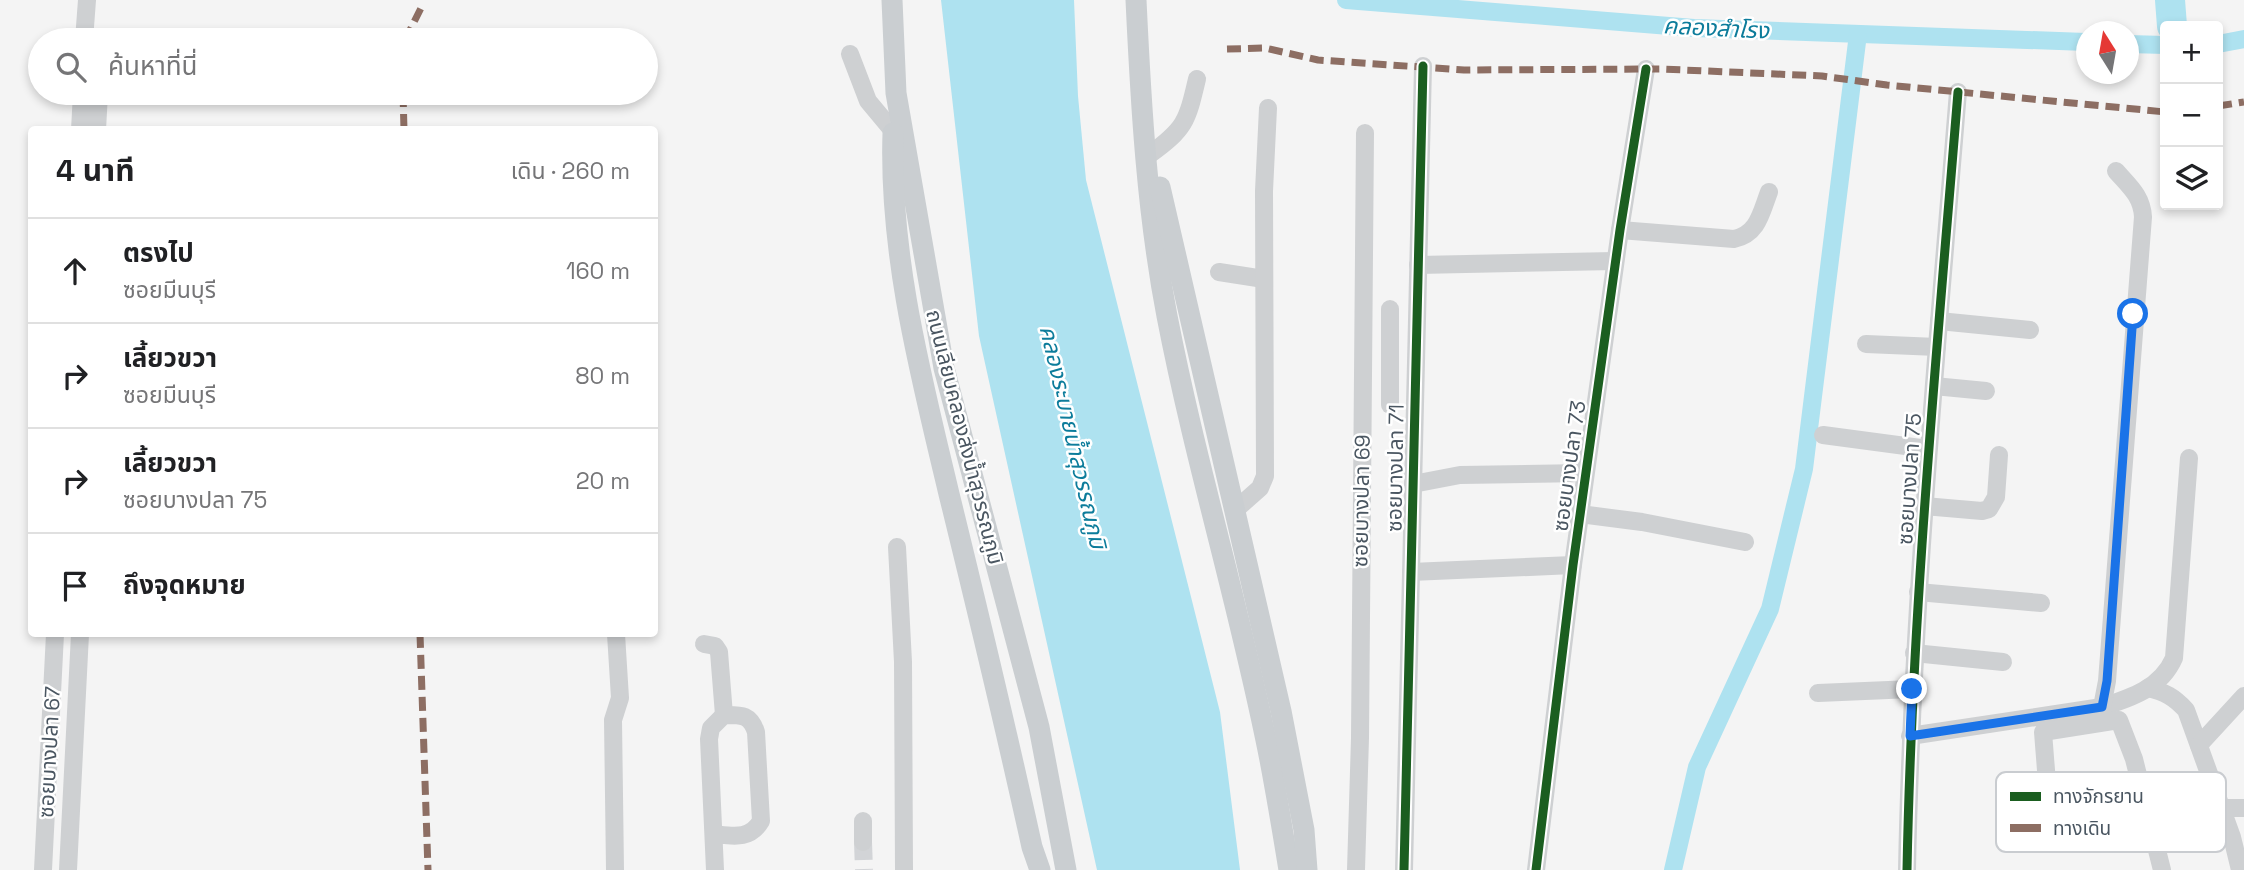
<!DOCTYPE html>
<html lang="th">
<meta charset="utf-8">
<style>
body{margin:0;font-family:"Space Grotesk","Noto Sans Thai",sans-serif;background:#f6f6f6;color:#202124}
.controls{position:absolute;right:21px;top:21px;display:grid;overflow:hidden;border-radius:7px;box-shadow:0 4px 10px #0003}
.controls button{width:63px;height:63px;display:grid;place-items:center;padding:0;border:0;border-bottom:2px solid #e0e0e0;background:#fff;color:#202124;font:35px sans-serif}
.compass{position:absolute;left:2076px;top:21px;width:63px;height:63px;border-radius:50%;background:#fff;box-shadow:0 4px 10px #0003;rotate:349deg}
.stop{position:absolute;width:21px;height:21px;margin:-16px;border:5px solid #1a73e8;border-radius:50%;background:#fff}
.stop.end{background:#1a73e8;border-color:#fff;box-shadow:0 2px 7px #0008}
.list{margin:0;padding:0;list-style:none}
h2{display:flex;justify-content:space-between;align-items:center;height:91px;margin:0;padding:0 28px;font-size:30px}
h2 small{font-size:23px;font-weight:400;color:#757577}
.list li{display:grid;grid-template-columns:46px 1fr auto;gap:21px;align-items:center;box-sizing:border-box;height:105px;padding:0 28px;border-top:2px solid #e0e0e0}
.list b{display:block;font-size:26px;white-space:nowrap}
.list p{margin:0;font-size:23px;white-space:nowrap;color:#757577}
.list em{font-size:23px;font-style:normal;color:#757577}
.icon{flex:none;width:38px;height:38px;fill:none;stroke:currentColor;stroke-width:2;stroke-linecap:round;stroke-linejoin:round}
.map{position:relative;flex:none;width:2244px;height:870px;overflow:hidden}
.search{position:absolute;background:#fff;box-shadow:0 4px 10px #0003;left:28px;top:28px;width:630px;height:77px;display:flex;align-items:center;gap:18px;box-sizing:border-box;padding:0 24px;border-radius:38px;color:#757577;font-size:26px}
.panel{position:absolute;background:#fff;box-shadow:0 4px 10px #0003;left:28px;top:126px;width:630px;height:511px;border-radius:7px}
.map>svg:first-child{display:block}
</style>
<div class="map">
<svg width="2244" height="870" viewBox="0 0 2244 870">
<rect width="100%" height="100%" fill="#f4f4f4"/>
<polygon fill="#aee2f0" points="941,0 1074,0 1078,96 1086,180 1220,712 1240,870 1097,870 979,336"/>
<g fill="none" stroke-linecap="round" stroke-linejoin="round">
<g stroke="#aee2f0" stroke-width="18">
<polyline points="1346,0 1694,28 2086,42"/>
<polyline points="2128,44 2165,45"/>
<polyline points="2218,44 2244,39"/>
<polyline points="1673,870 1697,767 1770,609 1804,469 1858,34"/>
</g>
<polyline stroke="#aee2f0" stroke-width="30" points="2170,0 2172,26"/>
<polyline stroke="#d2d4d7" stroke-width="18" stroke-dasharray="18 9" stroke-linecap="butt" points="863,842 864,870"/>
<g stroke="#ced0d2" stroke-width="18">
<polyline points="84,40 87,0"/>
<polyline points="850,54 868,101 893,131"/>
<polyline points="80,130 82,93"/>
<polyline points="97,130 99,93"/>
<path d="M1149 155C1185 129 1187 122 1197 79"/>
<path d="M1620 230 1734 239C1758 234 1761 213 1769 192"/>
<polyline points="1418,265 1615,261"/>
<polyline points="1219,272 1264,279"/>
<polyline points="1939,321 2030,330"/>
<polyline points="1866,344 1937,347"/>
<polyline points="1934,386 1986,391"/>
<polyline points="1390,405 1390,309"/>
<polyline points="1823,435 1928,449"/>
<polyline points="1413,484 1460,475 1585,473"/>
<polyline points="1924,506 1982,511 1989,509 1996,497 1999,455"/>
<polyline points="1234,511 1260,488 1265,476 1264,191 1268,108"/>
<polyline points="1580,514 1642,522 1745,542"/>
<polyline points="897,547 903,662 904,870"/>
<polyline points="1411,572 1573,565"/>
<polyline points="1918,592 2041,603"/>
<polyline points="704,644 715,646 719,652 724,715"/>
<polyline points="1914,653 2003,662"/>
<path d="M2148 688C2165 692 2174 697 2186 710L2232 837 2240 870"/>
<polyline points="1818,693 1912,689"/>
<path d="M2102 707C2131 698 2161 688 2174 658L2189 458"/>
<path d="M1910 736 2102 707 2107 681 2143 217C2142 196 2129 186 2116 171"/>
<polyline points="2199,745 2244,696"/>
<polyline points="2222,808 2244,808"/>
<polyline points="863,821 863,842"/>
<polyline points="2050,821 2043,732 2119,720 2134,759 2162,870"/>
<path d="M714 834C733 836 750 840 761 821L756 732C750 714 741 715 724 715L711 728 709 739 715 870"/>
<polyline points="43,870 55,634"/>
<polyline points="68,870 80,634"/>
<polyline points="615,870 613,720 620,698 616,634"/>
<polyline points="1356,870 1360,738 1365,133"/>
<polyline points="1404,870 1423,66"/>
<polyline points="1536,870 1573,565 1620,230 1646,69"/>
<path d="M1907 870C1912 610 1937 351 1958 92"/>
</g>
<g stroke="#caced1" stroke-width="21">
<polyline points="892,0 896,93 944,368 1039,727 1066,870"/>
<path d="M1136 0C1141 106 1147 212 1167 316 1196 466 1241 611 1270 760 1277 797 1283 833 1289 870"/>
<path d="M893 133C889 255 921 376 949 494 978 612 1006 729 1032 847L1040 870"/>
<polyline points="1160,187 1281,711 1304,830 1307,870"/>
</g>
<g stroke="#8d6e63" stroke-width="7" stroke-dasharray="14 7" stroke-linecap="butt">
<polyline points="405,40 421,8"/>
<polyline points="1227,49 1265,48 1318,60 1464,70 1661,69 1822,76 1887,85 2165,112"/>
<polyline points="403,93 404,130"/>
<polyline points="2218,106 2244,102"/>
<polyline points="420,634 428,870"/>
</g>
<defs>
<g id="cycleway">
<polyline points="1404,870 1423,66"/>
<polyline points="1536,870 1573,565 1620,230 1646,69"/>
<path d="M1907 870C1912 610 1937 351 1958 92"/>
</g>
</defs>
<use href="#cycleway" stroke="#fff" stroke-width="13"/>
<use href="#cycleway" stroke="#1b5e20" stroke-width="9"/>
</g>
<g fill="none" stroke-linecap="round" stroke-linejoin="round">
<polyline stroke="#1a73e8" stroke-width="9" points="1912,689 1910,736 2102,707 2107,681 2133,314"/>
</g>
<g text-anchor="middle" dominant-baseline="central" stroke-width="5" stroke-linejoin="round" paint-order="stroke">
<g font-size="21" fill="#4a5661" stroke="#fff">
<text transform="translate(965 437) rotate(76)">ถนนเลียบคลองส่งน้ำสุวรรณภูมิ</text>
<text transform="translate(1569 466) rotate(-82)">ซอยบางปลา 73</text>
<text transform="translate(1395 468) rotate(-89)">ซอยบางปลา 71</text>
<text transform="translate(1909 479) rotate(-86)">ซอยบางปลา 75</text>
<text transform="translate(1361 501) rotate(-89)">ซอยบางปลา 69</text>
<text transform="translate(49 752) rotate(-87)">ซอยบางปลา 67</text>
</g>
<g font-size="23" font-style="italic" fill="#0c7c9b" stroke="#fff">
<text transform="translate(1716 28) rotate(3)">คลองสำโรง</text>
<text transform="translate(1073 437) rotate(77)">คลองระบายน้ำสุวรรณภูมิ</text>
</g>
</g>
<rect x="1996" y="772" width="230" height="80" rx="10" fill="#fff" stroke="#c9ccd0" stroke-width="2"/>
<rect x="2010" y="792" width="31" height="9" fill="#1b5e20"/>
<rect x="2010" y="824" width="31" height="8" fill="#8d6e63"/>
<g font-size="19" fill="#4a5661">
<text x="2053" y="803">ทางจักรยาน</text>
<text x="2053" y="835">ทางเดิน</text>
</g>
</svg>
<div class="controls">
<button>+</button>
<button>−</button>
<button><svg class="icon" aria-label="layers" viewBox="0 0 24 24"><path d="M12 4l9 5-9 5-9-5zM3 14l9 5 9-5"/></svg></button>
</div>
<svg class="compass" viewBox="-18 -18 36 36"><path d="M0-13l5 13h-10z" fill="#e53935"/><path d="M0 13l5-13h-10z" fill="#757577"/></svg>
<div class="stop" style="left:2133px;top:314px"></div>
<div class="stop end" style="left:1912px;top:689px"></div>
<div class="search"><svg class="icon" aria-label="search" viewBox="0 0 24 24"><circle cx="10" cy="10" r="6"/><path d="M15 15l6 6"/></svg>ค้นหาที่นี่</div>
<section class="panel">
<h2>4 นาที<small>เดิน · 260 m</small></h2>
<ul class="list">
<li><svg class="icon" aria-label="ahead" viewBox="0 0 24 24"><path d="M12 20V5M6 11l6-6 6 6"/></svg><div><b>ตรงไป</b><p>ซอยมีนบุรี</p></div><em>160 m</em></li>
<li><svg class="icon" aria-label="right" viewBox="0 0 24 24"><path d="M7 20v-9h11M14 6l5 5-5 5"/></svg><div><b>เลี้ยวขวา</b><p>ซอยมีนบุรี</p></div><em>80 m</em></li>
<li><svg class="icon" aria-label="right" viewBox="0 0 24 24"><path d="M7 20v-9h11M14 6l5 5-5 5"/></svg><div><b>เลี้ยวขวา</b><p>ซอยบางปลา 75</p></div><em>20 m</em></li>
<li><svg class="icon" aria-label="arrive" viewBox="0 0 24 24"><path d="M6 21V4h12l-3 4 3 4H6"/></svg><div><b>ถึงจุดหมาย</b></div></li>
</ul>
</section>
</div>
